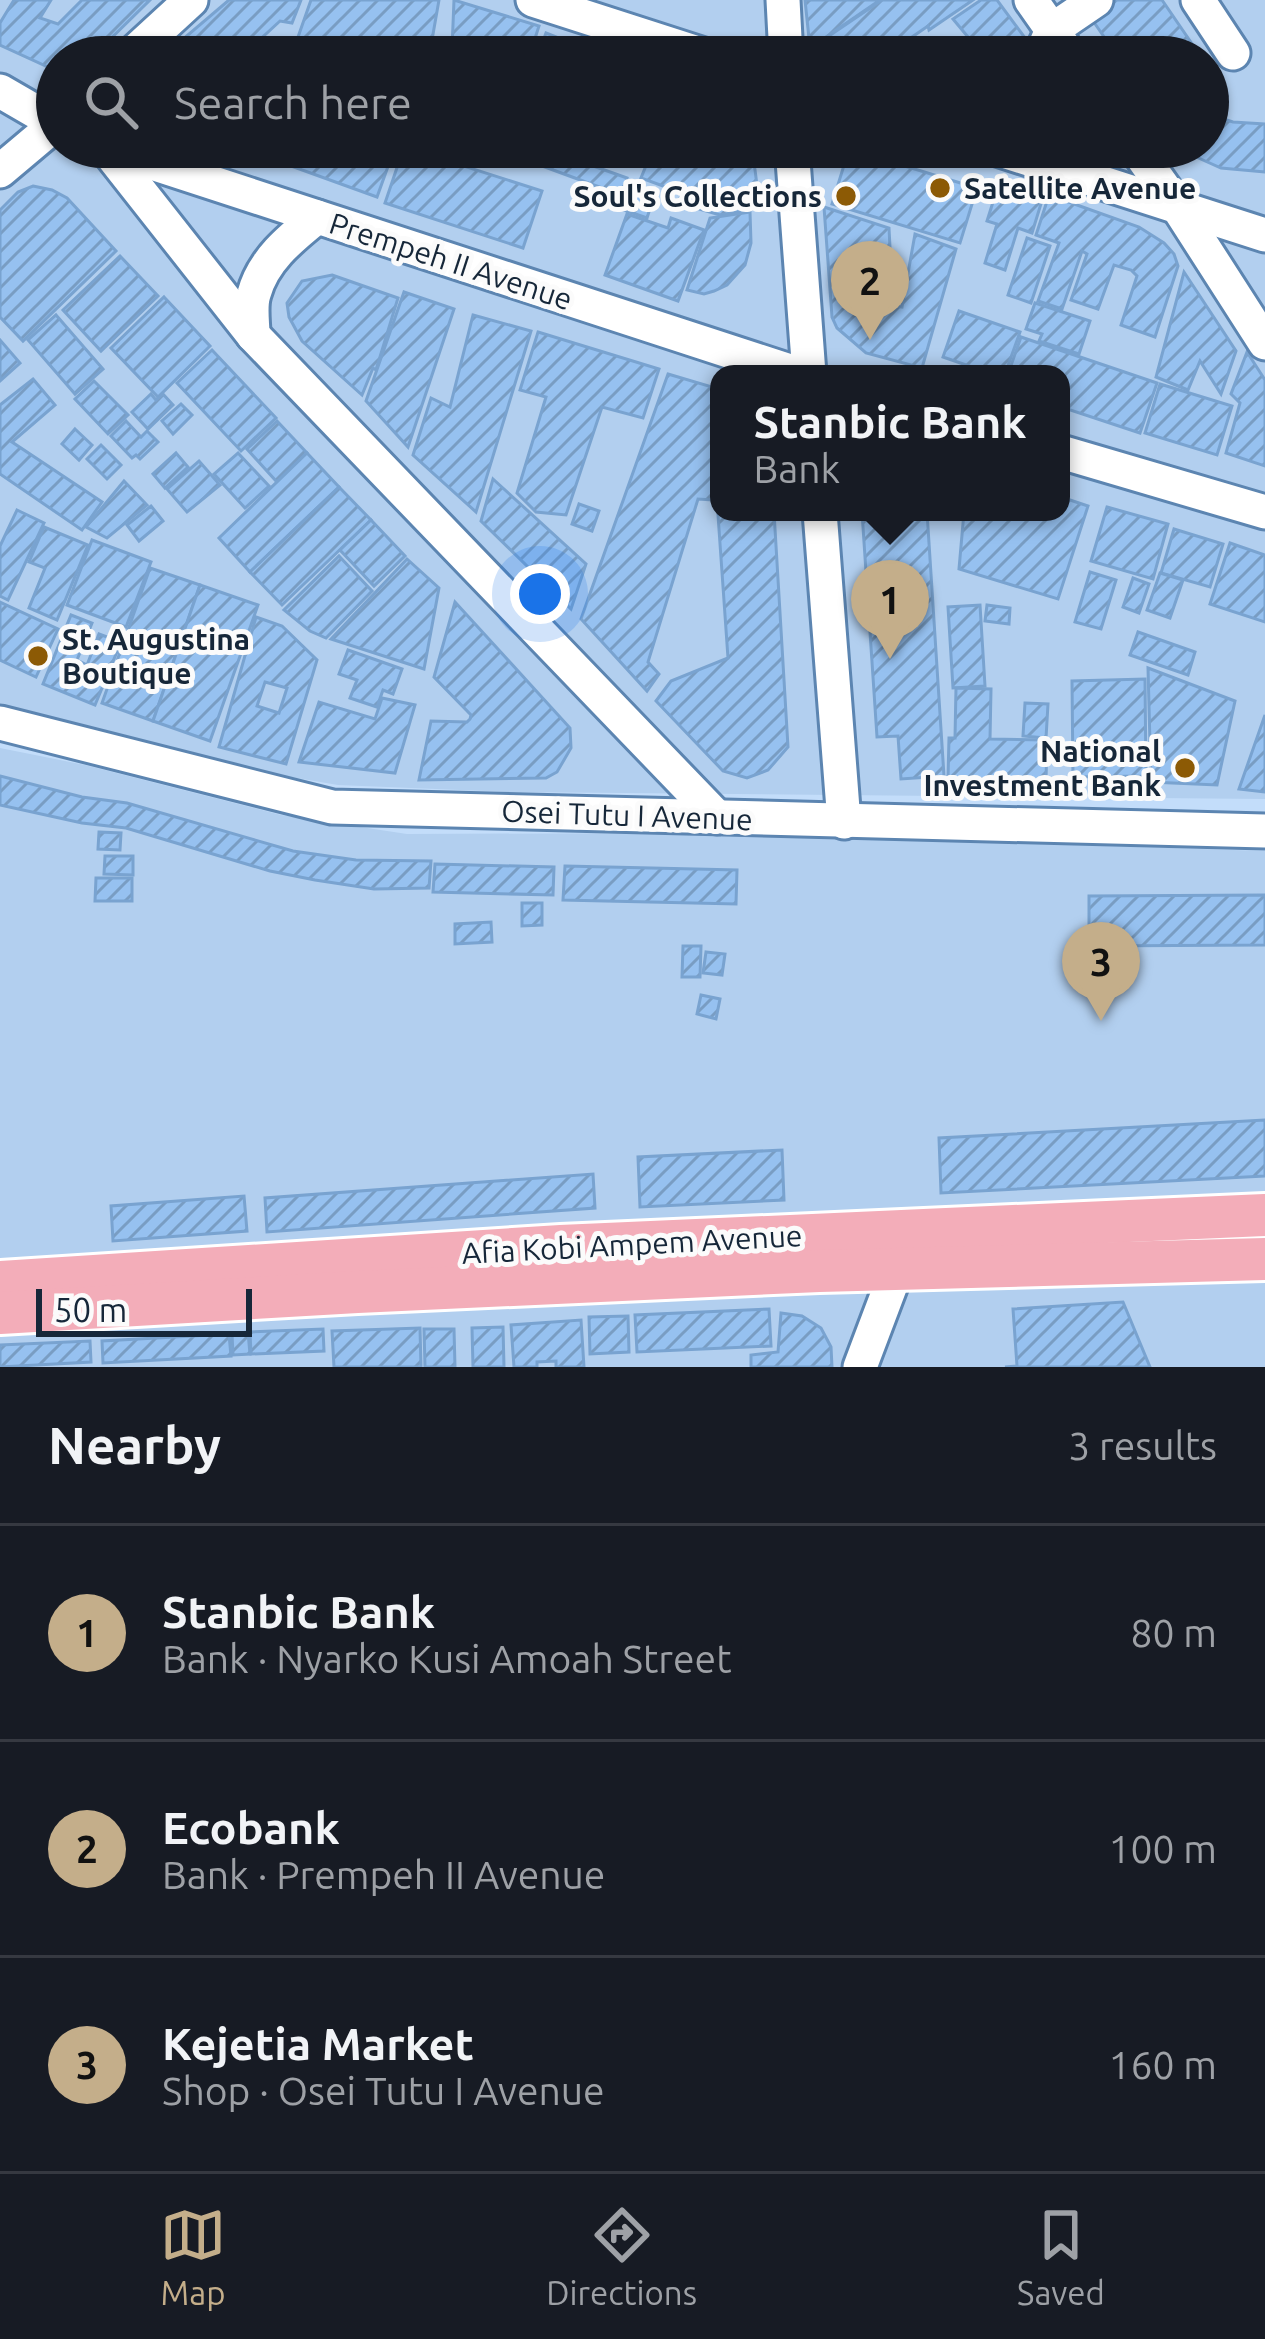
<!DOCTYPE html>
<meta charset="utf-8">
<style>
body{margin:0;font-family:Ubuntu,sans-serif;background:#242831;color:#f1f3f6}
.scale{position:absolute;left:36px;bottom:30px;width:216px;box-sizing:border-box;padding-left:12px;border:6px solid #162739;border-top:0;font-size:33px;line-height:42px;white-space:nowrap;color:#162739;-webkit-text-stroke:9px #fbfbfb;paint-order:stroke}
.you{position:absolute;left:540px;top:594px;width:42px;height:42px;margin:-30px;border:9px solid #fff;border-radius:50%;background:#1a73e8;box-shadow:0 0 0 18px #1a73e833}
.badge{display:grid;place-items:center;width:78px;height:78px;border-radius:50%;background:#c4ae8a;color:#111;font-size:39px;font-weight:700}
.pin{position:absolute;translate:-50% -99px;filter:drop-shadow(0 3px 6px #0008)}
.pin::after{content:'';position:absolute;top:63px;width:42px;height:36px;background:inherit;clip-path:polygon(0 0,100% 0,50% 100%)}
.popup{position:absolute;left:710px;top:365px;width:360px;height:156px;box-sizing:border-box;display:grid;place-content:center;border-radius:24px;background:#171b24;filter:drop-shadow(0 3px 9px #0005);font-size:39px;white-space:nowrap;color:#9ea1a6}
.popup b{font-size:45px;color:#f1f3f6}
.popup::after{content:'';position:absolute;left:50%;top:100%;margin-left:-24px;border:24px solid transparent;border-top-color:#171b24}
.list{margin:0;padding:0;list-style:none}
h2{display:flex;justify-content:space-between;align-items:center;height:156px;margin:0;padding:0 48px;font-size:51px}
h2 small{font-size:39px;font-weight:400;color:#9ea1a6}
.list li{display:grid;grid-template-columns:78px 1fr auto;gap:36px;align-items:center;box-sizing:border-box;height:216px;padding:0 48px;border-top:3px solid #363941}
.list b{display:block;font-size:45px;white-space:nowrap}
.list p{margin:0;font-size:39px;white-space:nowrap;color:#9ea1a6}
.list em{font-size:39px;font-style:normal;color:#9ea1a6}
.icon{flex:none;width:66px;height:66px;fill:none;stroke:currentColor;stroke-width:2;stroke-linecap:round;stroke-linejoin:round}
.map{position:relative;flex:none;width:1265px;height:1367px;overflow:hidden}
.search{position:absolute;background:#171b24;box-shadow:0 3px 9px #0004;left:36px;right:36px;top:36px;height:132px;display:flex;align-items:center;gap:30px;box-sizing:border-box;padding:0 42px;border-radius:66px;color:#9ea1a6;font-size:45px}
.sheet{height:804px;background:#171b24}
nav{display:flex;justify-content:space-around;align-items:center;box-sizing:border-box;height:168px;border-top:3px solid #363941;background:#171b24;font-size:33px;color:#9ea1a6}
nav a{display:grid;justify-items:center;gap:6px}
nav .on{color:#c4ae8a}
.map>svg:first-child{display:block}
</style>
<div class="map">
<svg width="1265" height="1367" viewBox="0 0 1265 1367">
<defs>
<pattern id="building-hatch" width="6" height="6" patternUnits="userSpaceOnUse" patternTransform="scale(3)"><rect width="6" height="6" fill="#96c1f0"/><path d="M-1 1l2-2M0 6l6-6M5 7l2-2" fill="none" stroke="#799dc3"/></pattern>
</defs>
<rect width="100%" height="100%" fill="#c3ddfa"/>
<g fill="#b2cfef" fill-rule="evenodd">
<path d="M0 0H1265V799L509 792 338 785 221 765 43 714 0 708ZM57 57H1208V147H57ZM719 374H1061V512H719Z"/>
<polygon points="0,748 85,765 281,815 407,834 680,833 1265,851 1265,1200 0,1265"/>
<polygon points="1265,1268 1265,1367 0,1367 0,1312"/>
</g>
<g fill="url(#building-hatch)" stroke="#79a3d0" stroke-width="3" fill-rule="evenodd">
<polygon points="14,0 51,0 40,18 58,24 82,0 150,0 93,56 57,57 57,68 48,67 0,45 0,23"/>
<polygon points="229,0 301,0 292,23 280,21 241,57 162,57"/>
<polygon points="311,0 439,0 429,57 372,57 361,54 360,57 291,57"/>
<polygon points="454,0 539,26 529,57 474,57 452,49"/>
<polygon points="805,0 880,0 810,48"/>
<polygon points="882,0 973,0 929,30 928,26 883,57 866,57 826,38"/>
<polygon points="981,0 997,0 1031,46 1030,57 905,57 931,38 970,49 973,43 953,19"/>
<polygon points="1117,0 1162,0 1201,57 1118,57 1091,18"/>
<polygon points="546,33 579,46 574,57 537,57"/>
<polygon points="1208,68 1227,96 1208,109"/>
<polygon points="1208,114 1233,122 1265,124 1265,172 1221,168 1174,147 1208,147"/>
<polygon points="257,147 395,147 377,197 255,153"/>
<polygon points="404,147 542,191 523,248 385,203"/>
<polygon points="492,147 546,147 541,162"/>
<polygon points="624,147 752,147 760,208 720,215 678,203 682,193 641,178 650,156"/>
<polygon points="849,149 977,188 960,243 832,204"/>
<polygon points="551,151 627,178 621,195 545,167"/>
<polygon points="1000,180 1044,194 1032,233 1018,228 1005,270 985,263 997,224 987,221"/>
<polygon points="630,184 655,193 647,218 621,209"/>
<polygon points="33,186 52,190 67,198 116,251 23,341 0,317 0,210 18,192"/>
<polygon points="1049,195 1139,227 1164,243 1174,254 1178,266 1155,337 1121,325 1137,276 1131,270 1114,265 1098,309 1071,300 1087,254 1082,251 1062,309 1038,301 1059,243 1036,235"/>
<polygon points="824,207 889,228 893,306 902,307 915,234 956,249 922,368 866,353 837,328 832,317"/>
<polygon points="750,212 751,243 745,265 727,285 714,291 704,294 687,290 710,218"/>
<polygon points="627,214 668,228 671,218 704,230 678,301 605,275"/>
<polygon points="1027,238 1050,246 1031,303 1008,295"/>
<polygon points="120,256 158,296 101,351 63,310"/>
<polygon points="1184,272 1236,351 1221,394 1200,361 1188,390 1156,377"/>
<polygon points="332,275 398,298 376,370 373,368 362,395 302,341 289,317 287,303 302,281"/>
<polygon points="404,292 454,309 408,447 366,401"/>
<polygon points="164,297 210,346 158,397 111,348"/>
<polygon points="1035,303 1090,321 1079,354 1039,341 1042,334 1026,329"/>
<polygon points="959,311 1020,332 1005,374 992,374 943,357"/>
<polygon points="56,315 103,369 75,394 28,340"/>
<polygon points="473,315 531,331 476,512 413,455 431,398 450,407"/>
<polygon points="538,332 659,369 643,418 602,407 566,515 536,512 517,493 546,397 520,390"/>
<polygon points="1021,337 1157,383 1140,433 1061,407 1061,374 1008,374"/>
<polygon points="0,340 20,363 0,381"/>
<polygon points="212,350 276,418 241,451 177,383"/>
<polygon points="1247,352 1265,380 1265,466 1226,453 1240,403 1231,394"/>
<polygon points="668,374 719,389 719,508 716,508 713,500 698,499 648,662 659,674 647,691 581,619"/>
<polygon points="33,379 55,405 12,442 102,502 82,530 0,474 0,405"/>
<polygon points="94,381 128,415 108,434 75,399"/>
<polygon points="1160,384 1232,406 1217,455 1145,433"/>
<polygon points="151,394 156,400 163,394 173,405 148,429 132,412"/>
<polygon points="181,404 192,415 173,434 162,421"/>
<polygon points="126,421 141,437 147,431 158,442 140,459 136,455 132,458 111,436"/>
<polygon points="277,421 307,453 277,482 247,449"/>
<polygon points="75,429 92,445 79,460 62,444"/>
<polygon points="101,445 121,465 107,479 87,459"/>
<polygon points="176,453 188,467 165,488 153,474"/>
<polygon points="238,453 269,486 245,508 214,474"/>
<polygon points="307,453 339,487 250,572 219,538"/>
<polygon points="199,461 220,485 187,512 167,489"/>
<polygon points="493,479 586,564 571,609 481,521"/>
<polygon points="124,481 147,505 107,538 86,527"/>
<polygon points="339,487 371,520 282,605 250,572"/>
<polygon points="1061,497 1088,506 1058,599 959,569 964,512 1061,512"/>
<polygon points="579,504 599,511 592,531 572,524"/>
<polygon points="151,506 163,521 139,541 127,525"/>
<polygon points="1107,507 1168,524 1153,579 1091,561"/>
<polygon points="17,510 44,523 8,600 0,596 0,546"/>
<polygon points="774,512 788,747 768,770 747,778 723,771 656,701 671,681 728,658 718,515"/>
<polygon points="862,512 927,512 944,776 901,779 898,736 877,737"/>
<polygon points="371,520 405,556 374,586 340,550"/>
<polygon points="44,527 88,545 57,620 29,608 45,568 29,562"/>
<polygon points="1174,529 1223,544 1210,587 1161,573"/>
<polygon points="92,540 151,562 126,627 67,605"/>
<polygon points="1230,543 1265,555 1265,622 1210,604"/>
<polygon points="339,556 372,591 326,638 310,631 284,610"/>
<polygon points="407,559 439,588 424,669 331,639"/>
<polygon points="150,568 200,585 153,721 102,703"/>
<polygon points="1090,572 1116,580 1101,629 1075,622"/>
<polygon points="1160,573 1183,580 1170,618 1147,610"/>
<polygon points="1133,578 1149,584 1139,613 1123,607"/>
<polygon points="200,585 258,605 210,741 153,721"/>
<polygon points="0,602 58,629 36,677 0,660"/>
<polygon points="455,602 570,728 571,748 557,772 546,778 419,780 431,721 467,722 470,719 471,715 434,677"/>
<polygon points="980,605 985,686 953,688 948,607"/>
<polygon points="987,605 1010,608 1009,624 985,621"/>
<polygon points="71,615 92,623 77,660 87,665 99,634 121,642 95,705 43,684"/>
<path d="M256 617 282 626 317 660 286 764 219 747ZM265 682 287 688 279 713 257 706Z"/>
<polygon points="1138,632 1195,652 1188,675 1130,655"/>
<polygon points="348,650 402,669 393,694 383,690 377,707 350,698 357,680 339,674"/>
<polygon points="1148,668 1235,701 1217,785 1151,782"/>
<polygon points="1145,679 1146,776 1073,777 1072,681"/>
<polygon points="956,688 991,689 990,739 1047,740 1046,780 948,778 949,738 955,738"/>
<polygon points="382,698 415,705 395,773 299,762 319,702 375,719"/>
<polygon points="1025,703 1048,704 1046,738 1023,736"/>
<polygon points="1265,715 1265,792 1239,789"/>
<polygon points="0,776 82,797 127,803 293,851 356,860 431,861 429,888 374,889 315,880 270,871 126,828 82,823 0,805"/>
<polygon points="99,832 121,833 120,850 98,849"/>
<polygon points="105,856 133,856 133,875 104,874"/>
<polygon points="435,864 554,867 553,895 433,892"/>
<polygon points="565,866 737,870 736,904 563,900"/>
<polygon points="96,878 132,878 132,901 95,901"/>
<polygon points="1265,895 1265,945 1089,946 1089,896"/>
<polygon points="522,903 542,903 542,925 522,926"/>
<polygon points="491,922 492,942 455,944 455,924"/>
<polygon points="683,946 701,946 700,977 682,977"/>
<polygon points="706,952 725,954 722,975 703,973"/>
<polygon points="701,995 720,999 716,1019 697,1014"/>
<polygon points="1265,1120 1265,1176 941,1193 939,1138"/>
<polygon points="782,1150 784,1200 640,1207 638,1157"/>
<polygon points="593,1174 595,1208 267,1232 265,1198"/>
<polygon points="244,1196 247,1231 113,1241 111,1206"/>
<polygon points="1123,1302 1150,1367 1005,1367 1017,1366 1013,1309"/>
<polygon points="769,1309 771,1346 637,1352 635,1315"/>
<polygon points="781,1313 802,1316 821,1328 831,1347 832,1367 751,1367 751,1355 778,1352"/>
<polygon points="628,1316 629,1352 590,1354 589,1317"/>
<polygon points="581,1320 584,1367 556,1367 556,1361 537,1362 537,1367 514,1367 511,1325"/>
<polygon points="503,1327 504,1367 473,1367 472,1328"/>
<polygon points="420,1328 421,1367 334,1367 332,1331"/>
<polygon points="323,1329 324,1351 251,1354 250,1332"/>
<polygon points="424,1329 454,1329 455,1367 425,1367"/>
<polygon points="248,1332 250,1354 233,1355 232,1334"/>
<polygon points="229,1334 231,1356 103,1363 102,1341"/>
<polygon points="90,1341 91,1362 0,1367 0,1345"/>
</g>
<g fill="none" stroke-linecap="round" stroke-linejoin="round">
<defs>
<g id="minor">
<polyline points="533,0 710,57"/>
<polyline points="783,0 786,57"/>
<polyline points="1031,0 1071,57"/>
<polyline points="1198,0 1233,53"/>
<polyline points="129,57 191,0"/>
<polyline points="1040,57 1052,30 1096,0"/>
<polyline points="0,91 57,124"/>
<polyline points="105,147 253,335 717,817"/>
<polyline points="792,147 809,374"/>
<polyline points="991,147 1265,235"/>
<polyline points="1135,147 1179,209 1265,343"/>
<polyline points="106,148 799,374"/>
<polyline points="0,171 57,123"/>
<path d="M253 335C253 323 250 306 254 294 263 260 291 238 317 217"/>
<polyline points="1061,452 1265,512"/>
<polyline points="820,512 844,822"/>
<polyline points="0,723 332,807 1265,831"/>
<polyline points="860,1367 897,1269 899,1250"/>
</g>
<g id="major">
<polyline points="0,1282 561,1246 1265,1215"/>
<polyline points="0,1313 357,1292 819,1271 1265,1259"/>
</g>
</defs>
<use href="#minor" stroke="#5c85b1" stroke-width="39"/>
<use href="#major" stroke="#fff" stroke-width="48"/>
<use href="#minor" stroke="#fff" stroke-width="33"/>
<use href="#major" stroke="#f3adb9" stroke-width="42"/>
</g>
<g fill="#8c5a05" stroke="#fbfbfb" stroke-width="4.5">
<circle cx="940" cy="188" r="12"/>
<circle cx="846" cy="196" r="12"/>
<circle cx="38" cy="656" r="12"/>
<circle cx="1185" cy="768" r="12"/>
</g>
<g text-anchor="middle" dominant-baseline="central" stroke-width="10" stroke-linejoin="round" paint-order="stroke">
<g font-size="30" font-weight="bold" fill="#162739" stroke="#fbfbfb" text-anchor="start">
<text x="964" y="188">Satellite Avenue</text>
<text x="822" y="196" text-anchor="end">Soul's Collections</text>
<text x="62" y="639">St. Augustina<tspan x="62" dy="34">Boutique</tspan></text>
<text x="1161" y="751" text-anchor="end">National<tspan x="1161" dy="34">Investment Bank</tspan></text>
</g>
<g font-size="30" fill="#162739" stroke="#fbfbfb">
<text transform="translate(451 261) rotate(18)">Prempeh II Avenue</text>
<text transform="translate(627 815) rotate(2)">Osei Tutu I Avenue</text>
<text transform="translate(632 1244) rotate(-3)">Afia Kobi Ampem Avenue</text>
</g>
</g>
</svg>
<div class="scale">50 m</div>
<div class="you"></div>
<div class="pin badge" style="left:890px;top:659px">1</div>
<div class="popup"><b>Stanbic Bank</b>Bank</div>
<div class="pin badge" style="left:870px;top:340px">2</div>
<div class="pin badge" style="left:1101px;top:1021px">3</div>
<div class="search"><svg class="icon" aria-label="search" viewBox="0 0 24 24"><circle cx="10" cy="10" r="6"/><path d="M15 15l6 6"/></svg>Search here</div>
</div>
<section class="sheet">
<h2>Nearby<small>3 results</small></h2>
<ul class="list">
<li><span class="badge">1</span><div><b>Stanbic Bank</b><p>Bank · Nyarko Kusi Amoah Street</p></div><em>80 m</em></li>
<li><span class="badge">2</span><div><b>Ecobank</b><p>Bank · Prempeh II Avenue</p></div><em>100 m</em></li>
<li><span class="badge">3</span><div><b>Kejetia Market</b><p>Shop · Osei Tutu I Avenue</p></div><em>160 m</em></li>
</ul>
</section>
<nav>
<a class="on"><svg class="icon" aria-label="map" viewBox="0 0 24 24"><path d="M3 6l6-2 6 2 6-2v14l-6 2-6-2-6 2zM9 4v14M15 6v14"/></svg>Map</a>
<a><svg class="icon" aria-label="directions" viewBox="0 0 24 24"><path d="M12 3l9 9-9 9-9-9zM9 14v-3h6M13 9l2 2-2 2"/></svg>Directions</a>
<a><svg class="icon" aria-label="saved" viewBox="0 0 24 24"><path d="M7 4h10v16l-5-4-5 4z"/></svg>Saved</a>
</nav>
